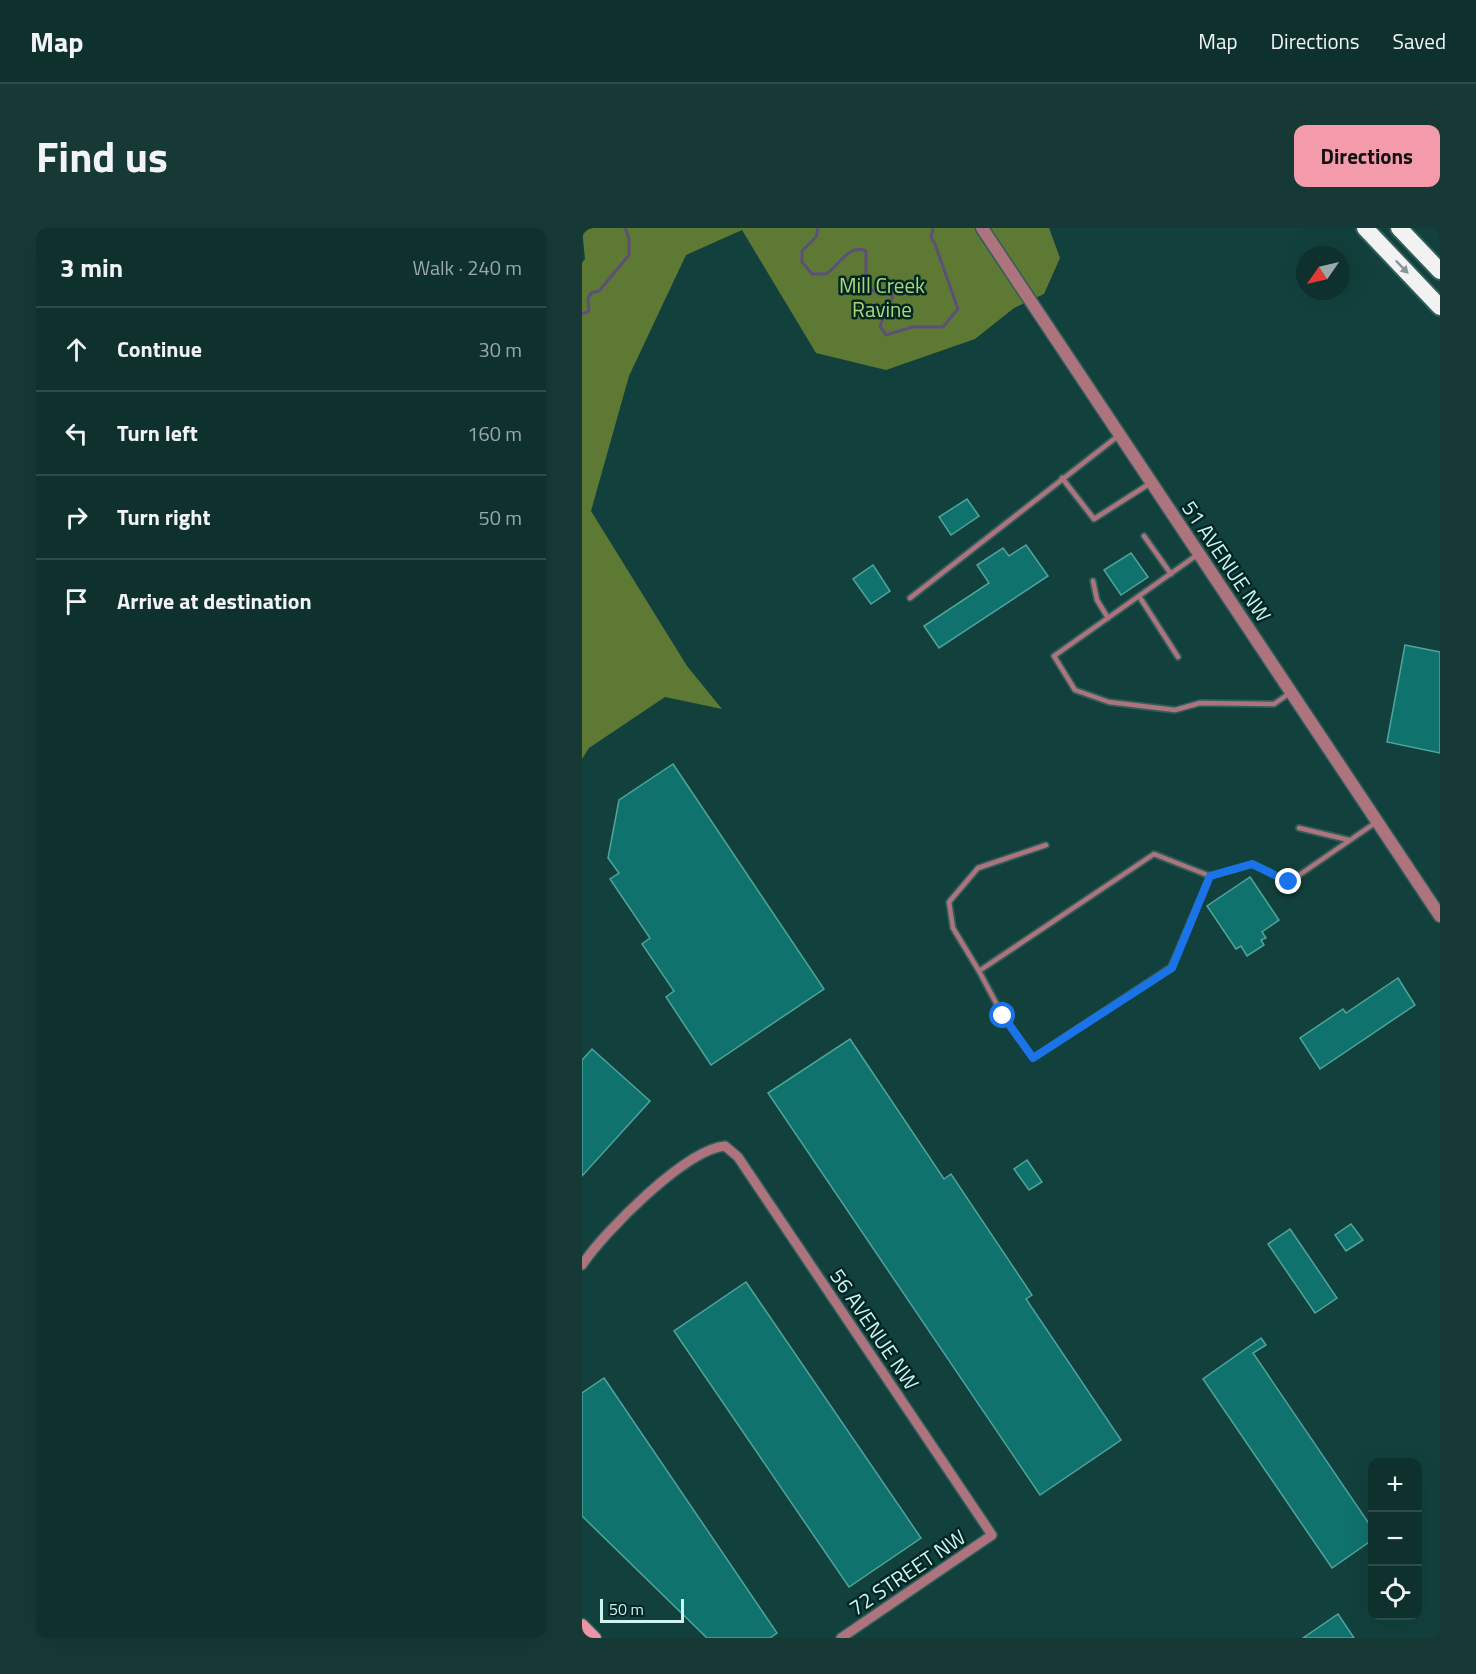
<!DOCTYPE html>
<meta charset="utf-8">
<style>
body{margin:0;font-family:"Titillium Web",sans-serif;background:#173936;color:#f1f3f6}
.controls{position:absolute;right:18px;bottom:18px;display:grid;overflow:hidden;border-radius:12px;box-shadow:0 6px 24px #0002}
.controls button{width:54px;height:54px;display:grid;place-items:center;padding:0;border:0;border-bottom:2px solid #2e4c4a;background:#0e312e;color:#f1f3f6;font:30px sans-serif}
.compass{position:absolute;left:714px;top:18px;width:54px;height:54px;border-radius:50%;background:#0e312e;box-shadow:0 6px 24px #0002;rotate:236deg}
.scale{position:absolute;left:18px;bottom:15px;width:84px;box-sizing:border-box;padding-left:6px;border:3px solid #cdf4f0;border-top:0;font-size:16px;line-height:21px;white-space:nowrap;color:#cdf4f0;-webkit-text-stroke:4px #012623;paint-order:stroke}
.stop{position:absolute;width:18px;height:18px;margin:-14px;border:4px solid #1a73e8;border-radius:50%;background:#fff}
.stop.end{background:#1a73e8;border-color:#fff;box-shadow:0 2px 6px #0008}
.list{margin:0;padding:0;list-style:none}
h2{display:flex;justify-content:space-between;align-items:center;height:78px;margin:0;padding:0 24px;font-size:26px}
h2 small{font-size:20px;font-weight:400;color:#9ba9aa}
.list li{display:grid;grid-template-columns:39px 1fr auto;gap:18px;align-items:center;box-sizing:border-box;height:84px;padding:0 24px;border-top:2px solid #2e4c4a}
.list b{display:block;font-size:22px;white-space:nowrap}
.list em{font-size:20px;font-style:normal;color:#9ba9aa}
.icon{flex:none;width:33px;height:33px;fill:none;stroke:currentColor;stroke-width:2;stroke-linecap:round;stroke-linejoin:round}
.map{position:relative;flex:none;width:858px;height:1410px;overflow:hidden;border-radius:12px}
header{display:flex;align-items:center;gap:36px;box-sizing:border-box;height:84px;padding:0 30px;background:#0e312e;border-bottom:2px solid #2e4c4a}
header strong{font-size:28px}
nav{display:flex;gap:33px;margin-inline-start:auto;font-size:21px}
.intro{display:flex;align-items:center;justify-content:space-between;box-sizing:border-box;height:144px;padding:0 36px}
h1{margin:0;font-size:42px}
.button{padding:15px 27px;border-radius:12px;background:#f39aab;color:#111;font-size:21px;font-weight:700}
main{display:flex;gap:36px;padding:0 36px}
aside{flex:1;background:#0e312e;border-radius:12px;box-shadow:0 6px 24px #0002}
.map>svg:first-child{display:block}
</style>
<header>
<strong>Map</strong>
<nav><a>Map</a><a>Directions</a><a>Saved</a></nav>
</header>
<div class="intro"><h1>Find us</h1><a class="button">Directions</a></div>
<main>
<aside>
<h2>3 min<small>Walk · 240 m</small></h2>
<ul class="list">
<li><svg class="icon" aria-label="ahead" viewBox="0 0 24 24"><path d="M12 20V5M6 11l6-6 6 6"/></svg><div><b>Continue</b></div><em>30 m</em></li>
<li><svg class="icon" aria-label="left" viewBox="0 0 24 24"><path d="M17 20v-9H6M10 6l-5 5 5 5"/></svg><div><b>Turn left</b></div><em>160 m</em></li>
<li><svg class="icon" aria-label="right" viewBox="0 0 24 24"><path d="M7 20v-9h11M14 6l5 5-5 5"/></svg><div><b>Turn right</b></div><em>50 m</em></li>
<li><svg class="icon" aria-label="arrive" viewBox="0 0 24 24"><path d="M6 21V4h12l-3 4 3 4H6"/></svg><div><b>Arrive at destination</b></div></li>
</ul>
</aside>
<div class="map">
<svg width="858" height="1410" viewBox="0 0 858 1410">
<rect width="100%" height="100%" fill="#12413d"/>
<polygon fill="#5d7933" points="0,0 467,0 478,30 462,66 432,80 393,111 304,142 234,125 160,2 104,27 47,148 9,283 105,438 140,481 83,469 7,520 0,531 0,35 3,31"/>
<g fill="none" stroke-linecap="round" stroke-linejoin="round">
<g stroke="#5d5078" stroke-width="3">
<path d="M236 0 234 9 220 23V34L230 46H244C257 38 267 15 284 23V59L295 64 304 62 311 68 298 98 304 107 330 99H361L376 81 353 16 349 10 351 0"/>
<polyline points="0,86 7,83 6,71 9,65 17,63 47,27 47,10 43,0"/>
</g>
</g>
<g fill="#10726c" stroke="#4fa49c" stroke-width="1.5">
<polygon points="385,271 397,288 369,307 357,289"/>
<polygon points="444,317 466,348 357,420 342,398 407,355 395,337 421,320 427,328"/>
<polygon points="549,325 566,349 539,367 522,342"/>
<polygon points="291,337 308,363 289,376 271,351"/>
<polygon points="823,417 858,424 858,525 805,514"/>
<polygon points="91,536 242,761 129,837 84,769 92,763 60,716 68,710 28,651 37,645 26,630 37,572"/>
<polygon points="668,649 697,692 680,704 684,710 679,712 682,717 665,728 659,718 654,721 625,678"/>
<polygon points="816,750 833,777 738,841 718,810 761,781 764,785"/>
<polygon points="268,811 362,951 369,946 450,1067 444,1071 539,1212 458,1267 186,865"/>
<polygon points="10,821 68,873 0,948 0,832"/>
<polygon points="445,932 460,954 447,962 432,941"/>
<polygon points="769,996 781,1012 764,1023 753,1007"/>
<polygon points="708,1001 755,1070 733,1085 686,1016"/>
<polygon points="164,1054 339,1310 267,1359 92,1103"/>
<polygon points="679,1110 684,1117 671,1125 790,1300 790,1312 750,1340 621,1151"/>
<polygon points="22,1150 195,1405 188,1410 125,1410 0,1288 0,1165"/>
<polygon points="756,1386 772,1410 721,1410"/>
</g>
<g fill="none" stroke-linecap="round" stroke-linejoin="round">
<defs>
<g id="service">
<polyline points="480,250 512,291 567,256"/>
<polyline points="562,308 589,346"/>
<polyline points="615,327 472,428 493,462 527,474 593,482 618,475 692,476 708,465"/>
<polyline points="511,353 515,372 526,390"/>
<polyline points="557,368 596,429"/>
<polyline points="328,370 536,208"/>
<polyline points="717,600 767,612"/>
<polyline points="464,617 396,640 367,674 371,700 397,743 572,626 628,648 671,636 707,654 793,595"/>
<polyline points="397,743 421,788 451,830 589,739 628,648"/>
</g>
<path id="minor" d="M0 1037C22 1004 104 921 143 918L156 929 410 1307 259 1410"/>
<polyline id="tertiary" points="400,0 858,688"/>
<polyline id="secondary" points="0,1397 13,1410"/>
<g id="motorway">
<polyline points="783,0 858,79"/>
<polyline points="817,0 858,43"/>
</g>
</defs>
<use href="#service" stroke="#305e5a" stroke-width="8"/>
<use href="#minor" stroke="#305e5a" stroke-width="12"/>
<use href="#tertiary" stroke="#305e5a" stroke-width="15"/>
<use href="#secondary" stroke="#305e5a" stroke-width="15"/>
<use href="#motorway" stroke="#305e5a" stroke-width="20"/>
<use href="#service" stroke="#ad747e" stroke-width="4.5"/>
<use href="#minor" stroke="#ad747e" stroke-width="9"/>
<use href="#tertiary" stroke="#ad747e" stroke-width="12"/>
<use href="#secondary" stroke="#ee94a5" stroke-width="12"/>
<use href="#motorway" stroke="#f2f2f2" stroke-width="16"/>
</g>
<defs><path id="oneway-solid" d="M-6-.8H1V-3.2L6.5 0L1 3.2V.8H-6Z" transform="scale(1.5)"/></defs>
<use fill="#869695" href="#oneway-solid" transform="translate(820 39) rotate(46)"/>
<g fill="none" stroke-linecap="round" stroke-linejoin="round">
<polyline stroke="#1a73e8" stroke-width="8" points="421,788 451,830 590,740 628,648 670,636 707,654"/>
</g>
<g text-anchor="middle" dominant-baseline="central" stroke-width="5" stroke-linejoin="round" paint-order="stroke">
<g font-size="21" fill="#aed676" stroke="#012623">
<text x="300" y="57">Mill Creek<tspan x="300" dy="24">Ravine</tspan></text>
</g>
<g font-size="21" fill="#cdf4f0" stroke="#012623">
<text transform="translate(645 333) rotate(56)">51 AVENUE NW</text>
<text transform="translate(293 1101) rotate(56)">56 AVENUE NW</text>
<text transform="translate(325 1344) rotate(-34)">72 STREET NW</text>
</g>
</g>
</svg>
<div class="controls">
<button>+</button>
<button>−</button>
<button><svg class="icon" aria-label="locate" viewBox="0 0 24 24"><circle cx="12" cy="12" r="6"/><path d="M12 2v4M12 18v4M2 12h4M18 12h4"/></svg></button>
</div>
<svg class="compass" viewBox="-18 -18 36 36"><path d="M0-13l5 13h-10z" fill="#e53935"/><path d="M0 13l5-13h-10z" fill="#9ba9aa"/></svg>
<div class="scale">50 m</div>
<div class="stop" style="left:421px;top:788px"></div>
<div class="stop end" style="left:707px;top:654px"></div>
</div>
</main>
